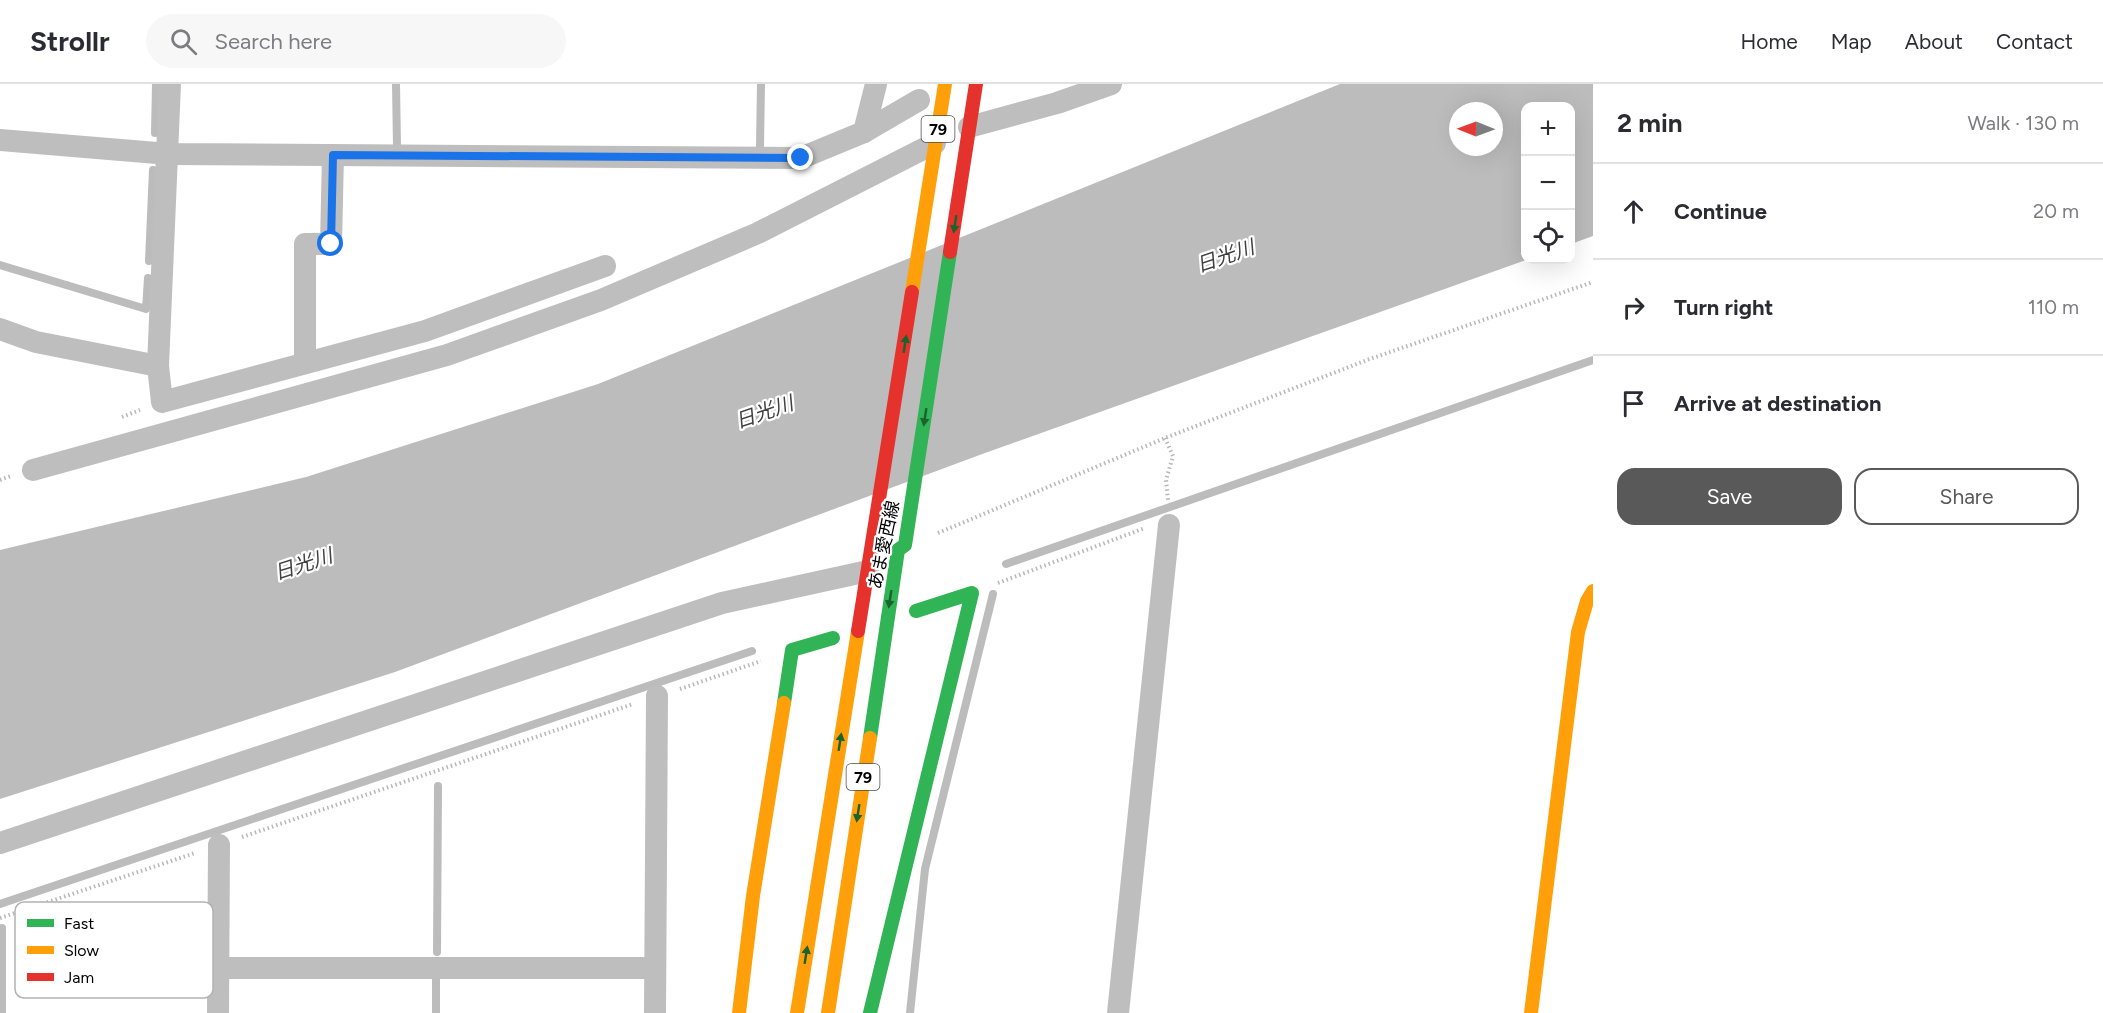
<!DOCTYPE html>
<meta charset="utf-8">
<style>
body{margin:0;font-family:Figtree,"Noto Sans JP",sans-serif;background:#f7f7f7;color:#2b2b33}
.controls{position:absolute;right:18px;top:18px;display:grid;overflow:hidden;border-radius:12px;box-shadow:0 6px 24px #0002}
.controls button{width:54px;height:54px;display:grid;place-items:center;padding:0;border:0;border-bottom:2px solid #e1e1e2;background:#fff;color:#2b2b33;font:30px sans-serif}
.compass{position:absolute;left:1449px;top:18px;width:54px;height:54px;border-radius:50%;background:#fff;box-shadow:0 6px 24px #0002;rotate:271deg}
.stop{position:absolute;width:18px;height:18px;margin:-14px;border:4px solid #1a73e8;border-radius:50%;background:#fff}
.stop.end{background:#1a73e8;border-color:#fff;box-shadow:0 2px 6px #0008}
.list{margin:0;padding:0;list-style:none}
h2{display:flex;justify-content:space-between;align-items:center;height:78px;margin:0;padding:0 24px;font-size:26px}
h2 small{font-size:20px;font-weight:400;color:#7c7c81}
.list li{display:grid;grid-template-columns:39px 1fr auto;gap:18px;align-items:center;box-sizing:border-box;height:96px;padding:0 24px;border-top:2px solid #e1e1e2}
.list b{display:block;font-size:22px;white-space:nowrap}
.list em{font-size:20px;font-style:normal;color:#7c7c81}
.actions{display:flex;gap:12px;padding:18px 24px}
.actions a{flex:1;padding:14px 0;border:2px solid #595959;border-radius:18px;text-align:center;font-size:21px;color:#595959}
.actions .main{background:#595959;color:#fff}
.icon{flex:none;width:33px;height:33px;fill:none;stroke:currentColor;stroke-width:2;stroke-linecap:round;stroke-linejoin:round}
.map{position:relative;flex:none;width:1593px;height:929px;overflow:hidden}
header{display:flex;align-items:center;gap:36px;box-sizing:border-box;height:84px;padding:0 30px;background:#fff;border-bottom:2px solid #e1e1e2}
header strong{font-size:28px}
nav{display:flex;gap:33px;margin-inline-start:auto;font-size:21px}
.search{width:420px;height:54px;background:#f7f7f7;display:flex;align-items:center;gap:15px;box-sizing:border-box;padding:0 21px;border-radius:33px;color:#7c7c81;font-size:22px}
main{display:flex}
aside{flex:1;background:#fff}
.map>svg:first-child{display:block}
</style>
<header>
<strong>Strollr</strong>
<div class="search"><svg class="icon" aria-label="search" viewBox="0 0 24 24"><circle cx="10" cy="10" r="6"/><path d="M15 15l6 6"/></svg>Search here</div>
<nav><a>Home</a><a>Map</a><a>About</a><a>Contact</a></nav>
</header>
<main>
<div class="map">
<svg width="1593" height="929" viewBox="0 0 1593 929">
<rect width="100%" height="100%" fill="#fff"/>
<path fill="#bcbcbc" fill-rule="evenodd" d="M1340 0H1593V152L1571 160 1570 22H1526V176L985 369 395 588 0 715V466L306 393 598 300ZM1458 27H1494V63H1458Z"/>
<g fill="none" stroke-linecap="round" stroke-linejoin="round">
<g stroke="#bcbcbc" stroke-width="8">
<polyline points="396,0 397,63"/>
<polyline points="155,49 156,0"/>
<polyline points="760,62 761,0"/>
<polyline points="149,177 153,86"/>
<polyline points="0,181 146,225 148,194"/>
<polyline points="1006,480 1593,276"/>
<polyline points="0,820 752,567"/>
<polyline points="437,868 438,702"/>
<polyline points="2,929 2,844"/>
<polyline points="436,929 436,896"/>
<polyline points="910,929 925,785 993,510"/>
</g>
<g stroke="#b8b8b8" stroke-width="4" stroke-dasharray="1.5 3" stroke-linecap="butt">
<polyline points="122,333 140,326"/>
<polyline points="1165,354 1173,372 1166,396 1168,416"/>
<polyline points="0,396 11,392"/>
<polyline points="938,449 1165,354 1367,276 1593,198"/>
<polyline points="998,499 1145,444"/>
<polyline points="680,605 761,577"/>
<polyline points="242,753 633,620"/>
<polyline points="0,834 195,769"/>
</g>
<g stroke="#bebebe" stroke-width="22">
<polyline points="170,0 158,282 162,318 425,247 605,182"/>
<polyline points="969,43 1057,19 1111,0"/>
<polyline points="864,48 876,0"/>
<polyline points="0,56 169,70 801,74 864,48 919,16"/>
<polyline points="0,245 36,258 158,282"/>
<polyline points="305,279 305,160 331,160 333,71"/>
<polyline points="33,386 447,271 601,216 758,149 935,59"/>
<polyline points="0,759 722,519 868,487"/>
<polyline points="219,884 655,884"/>
<polyline points="218,929 219,761"/>
<polyline points="655,929 657,612"/>
<polyline points="1118,929 1169,441"/>
</g>
<g stroke="#30b455" stroke-width="14">
<polyline points="784,619 792,566 833,554"/>
<polyline points="870,654 898,466 905,461 950,168"/>
<polyline points="870,929 972,509 916,527"/>
</g>
<g stroke="#ff9f0a" stroke-width="14">
<polyline points="912,208 945,0"/>
<polyline points="739,929 753,812 784,619"/>
<polyline points="797,929 858,547"/>
<polyline points="828,929 870,654"/>
<polyline points="1531,929 1578,548 1587,517 1593,507"/>
</g>
<g stroke="#e5322d" stroke-width="14">
<polyline points="950,168 976,0"/>
<polyline points="858,547 912,208"/>
</g>
</g>
<defs><path id="oneway-solid" d="M-6-.8H1V-3.2L6.5 0L1 3.2V.8H-6Z" transform="scale(1.5)"/></defs>
<g fill="#1a632f">
<use href="#oneway-solid" transform="translate(955 140) rotate(99)"/>
<use href="#oneway-solid" transform="translate(905 260) rotate(-81)"/>
<use href="#oneway-solid" transform="translate(925 333) rotate(99)"/>
<use href="#oneway-solid" transform="translate(890 515) rotate(99)"/>
<use href="#oneway-solid" transform="translate(840 658) rotate(-81)"/>
<use href="#oneway-solid" transform="translate(858 729) rotate(99)"/>
<use href="#oneway-solid" transform="translate(806 871) rotate(-81)"/>
</g>
<g fill="none" stroke-linecap="round" stroke-linejoin="round">
<polyline stroke="#1a73e8" stroke-width="8" points="331,160 333,71 801,74"/>
</g>
<g text-anchor="middle" dominant-baseline="central" stroke-width="4.5" stroke-linejoin="round" paint-order="stroke">
<g fill="#fff" stroke="#4c4c4c" stroke-width="1.5">
<rect x="921.5" y="32" width="33" height="26" rx="4.5"/>
<rect x="846.5" y="680" width="33" height="26" rx="4.5"/>
</g>
<g font-size="16" font-weight="bold" fill="#000">
<text x="938" y="45">79</text>
<text x="863" y="693">79</text>
</g>
<g font-size="18" fill="#000" stroke="#fff">
<text transform="translate(884 461) rotate(-78)">あま愛西線</text>
</g>
<g font-size="20" font-style="italic" fill="#404040" stroke="#fff">
<text transform="translate(1225 172) rotate(-19)">日光川</text>
<text transform="translate(764 328) rotate(-19)">日光川</text>
<text transform="translate(303 480) rotate(-18)">日光川</text>
</g>
</g>
<rect x="15" y="818" width="198" height="96" rx="9" fill="#fff" stroke="#b2b2b2" stroke-width="1.5"/>
<rect x="27" y="835" width="27" height="8" fill="#30b455"/>
<rect x="27" y="862" width="27" height="8" fill="#ff9f0a"/>
<rect x="27" y="889" width="27" height="8" fill="#e5322d"/>
<g font-size="16" fill="#000">
<text x="64" y="845">Fast</text>
<text x="64" y="872">Slow</text>
<text x="64" y="899">Jam</text>
</g>
</svg>
<div class="controls">
<button>+</button>
<button>−</button>
<button><svg class="icon" aria-label="locate" viewBox="0 0 24 24"><circle cx="12" cy="12" r="6"/><path d="M12 2v4M12 18v4M2 12h4M18 12h4"/></svg></button>
</div>
<svg class="compass" viewBox="-18 -18 36 36"><path d="M0-13l5 13h-10z" fill="#e53935"/><path d="M0 13l5-13h-10z" fill="#7c7c81"/></svg>
<div class="stop" style="left:331px;top:160px"></div>
<div class="stop end" style="left:801px;top:74px"></div>
</div>
<aside>
<h2>2 min<small>Walk · 130 m</small></h2>
<ul class="list">
<li><svg class="icon" aria-label="ahead" viewBox="0 0 24 24"><path d="M12 20V5M6 11l6-6 6 6"/></svg><div><b>Continue</b></div><em>20 m</em></li>
<li><svg class="icon" aria-label="right" viewBox="0 0 24 24"><path d="M7 20v-9h11M14 6l5 5-5 5"/></svg><div><b>Turn right</b></div><em>110 m</em></li>
<li><svg class="icon" aria-label="arrive" viewBox="0 0 24 24"><path d="M6 21V4h12l-3 4 3 4H6"/></svg><div><b>Arrive at destination</b></div></li>
</ul>
<div class="actions"><a class="main">Save</a><a>Share</a></div>
</aside>
</main>
